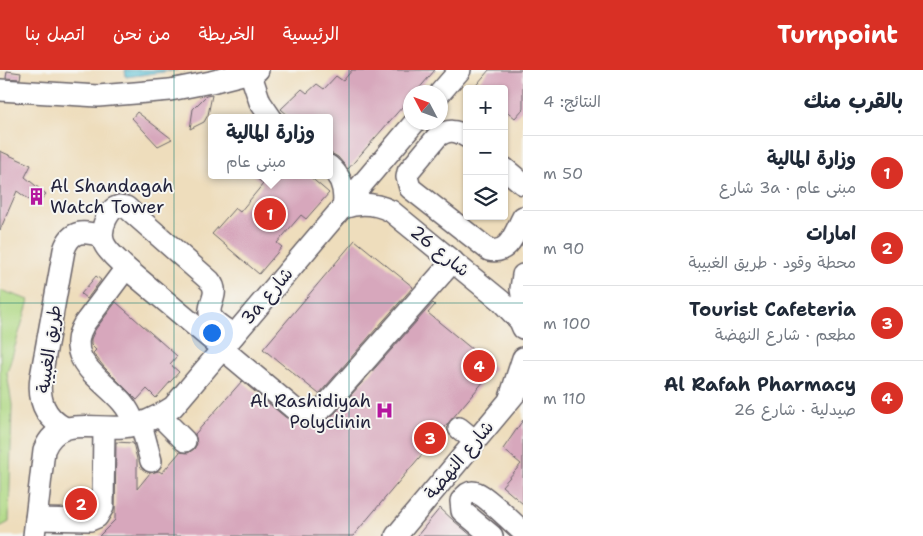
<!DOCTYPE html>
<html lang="ar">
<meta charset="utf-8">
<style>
body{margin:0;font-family:"Shantell Sans","Playpen Sans Arabic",sans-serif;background:#f2f2f3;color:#1f2937;direction:rtl}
.controls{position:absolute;right:15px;top:15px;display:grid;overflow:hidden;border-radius:5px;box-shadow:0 1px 4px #0004}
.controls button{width:45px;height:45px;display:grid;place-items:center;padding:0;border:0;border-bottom:1px solid #e0e1e3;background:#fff;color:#1f2937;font:25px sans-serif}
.compass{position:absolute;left:403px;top:15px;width:45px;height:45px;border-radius:50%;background:#fff;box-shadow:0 1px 4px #0004;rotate:311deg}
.you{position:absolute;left:211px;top:262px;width:18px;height:18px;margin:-12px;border:4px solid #fff;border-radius:50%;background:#1a73e8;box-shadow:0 0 0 8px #1a73e833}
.badge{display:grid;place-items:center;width:32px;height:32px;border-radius:50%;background:#d93025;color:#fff;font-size:16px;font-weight:700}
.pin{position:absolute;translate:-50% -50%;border:2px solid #fff;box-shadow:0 1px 5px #0006}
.popup{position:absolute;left:208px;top:44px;width:125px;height:65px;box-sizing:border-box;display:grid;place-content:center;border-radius:5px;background:#fff;filter:drop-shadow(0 1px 4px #0005);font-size:16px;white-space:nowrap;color:#747a83}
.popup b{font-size:19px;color:#1f2937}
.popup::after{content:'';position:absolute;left:50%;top:100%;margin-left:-10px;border:10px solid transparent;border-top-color:#fff}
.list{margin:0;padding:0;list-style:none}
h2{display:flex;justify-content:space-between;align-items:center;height:65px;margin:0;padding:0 20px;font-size:21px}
h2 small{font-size:16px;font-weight:400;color:#747a83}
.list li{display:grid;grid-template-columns:32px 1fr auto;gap:15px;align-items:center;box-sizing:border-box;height:75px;padding:0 20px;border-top:1px solid #e0e1e3}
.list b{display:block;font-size:19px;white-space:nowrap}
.list p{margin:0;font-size:16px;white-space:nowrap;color:#747a83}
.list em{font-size:16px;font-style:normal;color:#747a83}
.icon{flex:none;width:28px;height:28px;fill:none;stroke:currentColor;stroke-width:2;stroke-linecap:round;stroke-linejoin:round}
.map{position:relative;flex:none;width:523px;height:466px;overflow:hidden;direction:ltr}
header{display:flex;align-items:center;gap:30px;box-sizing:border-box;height:70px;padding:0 25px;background:#d93025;color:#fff}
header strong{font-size:24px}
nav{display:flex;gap:28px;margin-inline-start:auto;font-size:18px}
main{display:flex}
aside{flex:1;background:#fff}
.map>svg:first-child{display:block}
</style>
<header>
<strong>Turnpoint</strong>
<nav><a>الرئيسية</a><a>الخريطة</a><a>من نحن</a><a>اتصل بنا</a></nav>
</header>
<main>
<aside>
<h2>بالقرب منك<small>النتائج: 4</small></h2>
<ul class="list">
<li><span class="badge">1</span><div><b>وزارة المالية</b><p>مبنى عام · 3a شارع</p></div><em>50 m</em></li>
<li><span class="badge">2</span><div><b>امارات</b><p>محطة وقود · طريق الغبيبة</p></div><em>90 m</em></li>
<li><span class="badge">3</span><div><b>Tourist Cafeteria</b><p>مطعم · شارع النهضة</p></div><em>100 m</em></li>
<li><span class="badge">4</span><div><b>Al Rafah Pharmacy</b><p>صيدلية · شارع 26</p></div><em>110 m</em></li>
</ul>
</aside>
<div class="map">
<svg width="523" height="466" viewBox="0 0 523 466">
<rect width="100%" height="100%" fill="#f6f6f2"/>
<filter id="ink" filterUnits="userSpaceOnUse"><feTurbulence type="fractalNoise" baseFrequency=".02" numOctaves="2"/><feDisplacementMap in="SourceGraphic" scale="10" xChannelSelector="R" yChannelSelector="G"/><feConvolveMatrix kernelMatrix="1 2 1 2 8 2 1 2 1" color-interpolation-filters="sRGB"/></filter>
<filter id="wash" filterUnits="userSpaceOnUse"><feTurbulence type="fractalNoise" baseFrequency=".0096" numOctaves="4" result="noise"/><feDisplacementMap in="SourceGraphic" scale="20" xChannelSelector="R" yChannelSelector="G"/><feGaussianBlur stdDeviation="1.12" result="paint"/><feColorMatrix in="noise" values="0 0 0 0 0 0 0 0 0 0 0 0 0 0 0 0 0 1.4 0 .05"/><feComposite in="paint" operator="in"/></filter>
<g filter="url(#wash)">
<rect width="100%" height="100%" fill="#eeddbc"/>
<polygon fill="#afd883" stroke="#687d5f" points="0,220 29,230 7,303 12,335 9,452 0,457"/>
<polygon fill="#54bdd1" stroke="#3b7086" points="125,0 178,0 126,7"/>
<g id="blocks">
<g fill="#d7a7bc">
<polygon points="352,0 435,0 416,22 410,22 410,28 348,99 338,87 329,82 329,48 291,48 281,39 302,19 307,23 317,14 324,19 336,6 343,11"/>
<polygon points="489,0 523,0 523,39 515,48 504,39 504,19 473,19"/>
<polygon points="7,1 21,3 20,9 6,8"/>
<polygon points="212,25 208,45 204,52 190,59 193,39 206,26"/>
<polygon points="137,42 172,69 158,76 132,48"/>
<polygon points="0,81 31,95 25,107 46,124 36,135 17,121 0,160"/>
<polygon points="253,105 308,105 329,123 306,149 301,145 277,173 282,177 259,204 212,164 235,138 240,142 263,114"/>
<polygon points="355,170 413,217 319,324 263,279"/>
<polygon points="96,206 101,210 87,229 81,224"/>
<polygon points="116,232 177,286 170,294 179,302 156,328 147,319 137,330 104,297 93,283 96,280 91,275 91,269 95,260"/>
<polygon points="433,233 435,235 428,243 495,298 353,466 99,466 115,450 116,372 133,373 137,389 137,419 150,403 159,401 162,403 180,382 188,383 194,379 197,374 195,364 242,311 285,347 296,353 308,356 312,359 315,355 324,352 335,343"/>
<polygon points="523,350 523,434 502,416 521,394 503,379"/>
<polygon points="440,438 454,451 472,466 417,466"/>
</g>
</g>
</g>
<g filter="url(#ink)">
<use href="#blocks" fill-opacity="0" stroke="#696368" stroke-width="1"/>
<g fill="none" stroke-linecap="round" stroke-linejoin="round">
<defs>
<g id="minor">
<polyline points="250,2 260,32 271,48"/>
<polyline points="0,20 98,26 135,23 170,20 211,12 258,0"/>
<polyline points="440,23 460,0"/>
<path d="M467 67C456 60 448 59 437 67L408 102 407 107 410 118 489 180C509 185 515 162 523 147"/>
<path d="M329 96C342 107 346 121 343 138 360 132 375 133 391 141L501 231 520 251 523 258"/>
<polyline points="504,98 523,114"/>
<path d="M126 198 84 254C63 289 101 308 122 332 128 339 132 347 135 355"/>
<polyline points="523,205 521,219 523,230"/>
<path d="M234 265C227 260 217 255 212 248 204 236 222 225 210 211L126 137 120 136C112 138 110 142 106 149 95 174 110 182 126 198L292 337C304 346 315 345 326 335L453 191"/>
<polyline points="510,328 523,288"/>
<polyline points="160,346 185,371"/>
<polyline points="141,354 151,391"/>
<path d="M65 358C44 347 38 329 41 307L64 180C71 159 84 161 102 166"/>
<polyline points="459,358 475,371"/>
<polyline points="36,449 90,450 97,447 103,437 104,358"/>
<path d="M34 466 44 380C58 345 94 360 123 357 142 355 158 347 173 337L415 52"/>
<polyline points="396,466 523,314"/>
<path d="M492 466 462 441 461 431C465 425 470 420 477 423 486 426 514 454 523 462"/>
</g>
</defs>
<use href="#minor" stroke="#696368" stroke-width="24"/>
<use href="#minor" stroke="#fff" stroke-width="21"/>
</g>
</g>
<path fill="none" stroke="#0f766e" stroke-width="1" stroke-opacity="0.55" d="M174 0V466M349 0V466M0 233H523"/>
<defs>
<symbol id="building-bare" viewBox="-9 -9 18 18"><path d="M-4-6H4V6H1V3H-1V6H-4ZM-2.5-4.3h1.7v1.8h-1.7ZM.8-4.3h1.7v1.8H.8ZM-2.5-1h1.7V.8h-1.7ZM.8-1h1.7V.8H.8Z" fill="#b5179e" stroke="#f6f6f2" stroke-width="2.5" paint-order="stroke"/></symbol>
<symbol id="hospital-bare" viewBox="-9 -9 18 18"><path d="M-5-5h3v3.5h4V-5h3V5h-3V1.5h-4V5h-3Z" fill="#b5179e" stroke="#f6f6f2" stroke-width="2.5" paint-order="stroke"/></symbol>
</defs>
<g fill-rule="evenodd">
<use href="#building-bare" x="24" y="114" width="25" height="25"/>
<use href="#hospital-bare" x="372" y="328" width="25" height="25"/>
</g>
<g text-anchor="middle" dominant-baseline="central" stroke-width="4" stroke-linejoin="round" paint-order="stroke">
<g font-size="18" fill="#22223b" stroke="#f6f6f2" text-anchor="start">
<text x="50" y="116">Al Shandagah<tspan x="50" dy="21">Watch Tower</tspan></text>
<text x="371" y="331" text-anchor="end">Al Rashidiyah<tspan x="371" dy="21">Polyclinin</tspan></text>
</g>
<g font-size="18" fill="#22223b" stroke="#f6f6f2">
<text transform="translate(440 181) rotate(39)">شارع 26</text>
<text transform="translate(267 226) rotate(-49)">3a شارع</text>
<text transform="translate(49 279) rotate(-82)">طريق الغبيبة</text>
<text transform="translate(459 390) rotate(-50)">شارع النهضة</text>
</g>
</g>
</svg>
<div class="controls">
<button>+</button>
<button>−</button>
<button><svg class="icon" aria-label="layers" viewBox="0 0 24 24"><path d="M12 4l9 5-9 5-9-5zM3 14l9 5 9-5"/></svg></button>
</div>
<svg class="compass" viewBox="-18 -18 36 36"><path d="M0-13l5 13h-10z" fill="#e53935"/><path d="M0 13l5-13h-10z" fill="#747a83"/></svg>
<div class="you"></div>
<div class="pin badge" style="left:270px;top:144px">1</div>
<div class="popup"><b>وزارة المالية</b>مبنى عام</div>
<div class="pin badge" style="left:81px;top:434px">2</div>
<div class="pin badge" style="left:430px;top:368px">3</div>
<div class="pin badge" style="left:479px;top:296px">4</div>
</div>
</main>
